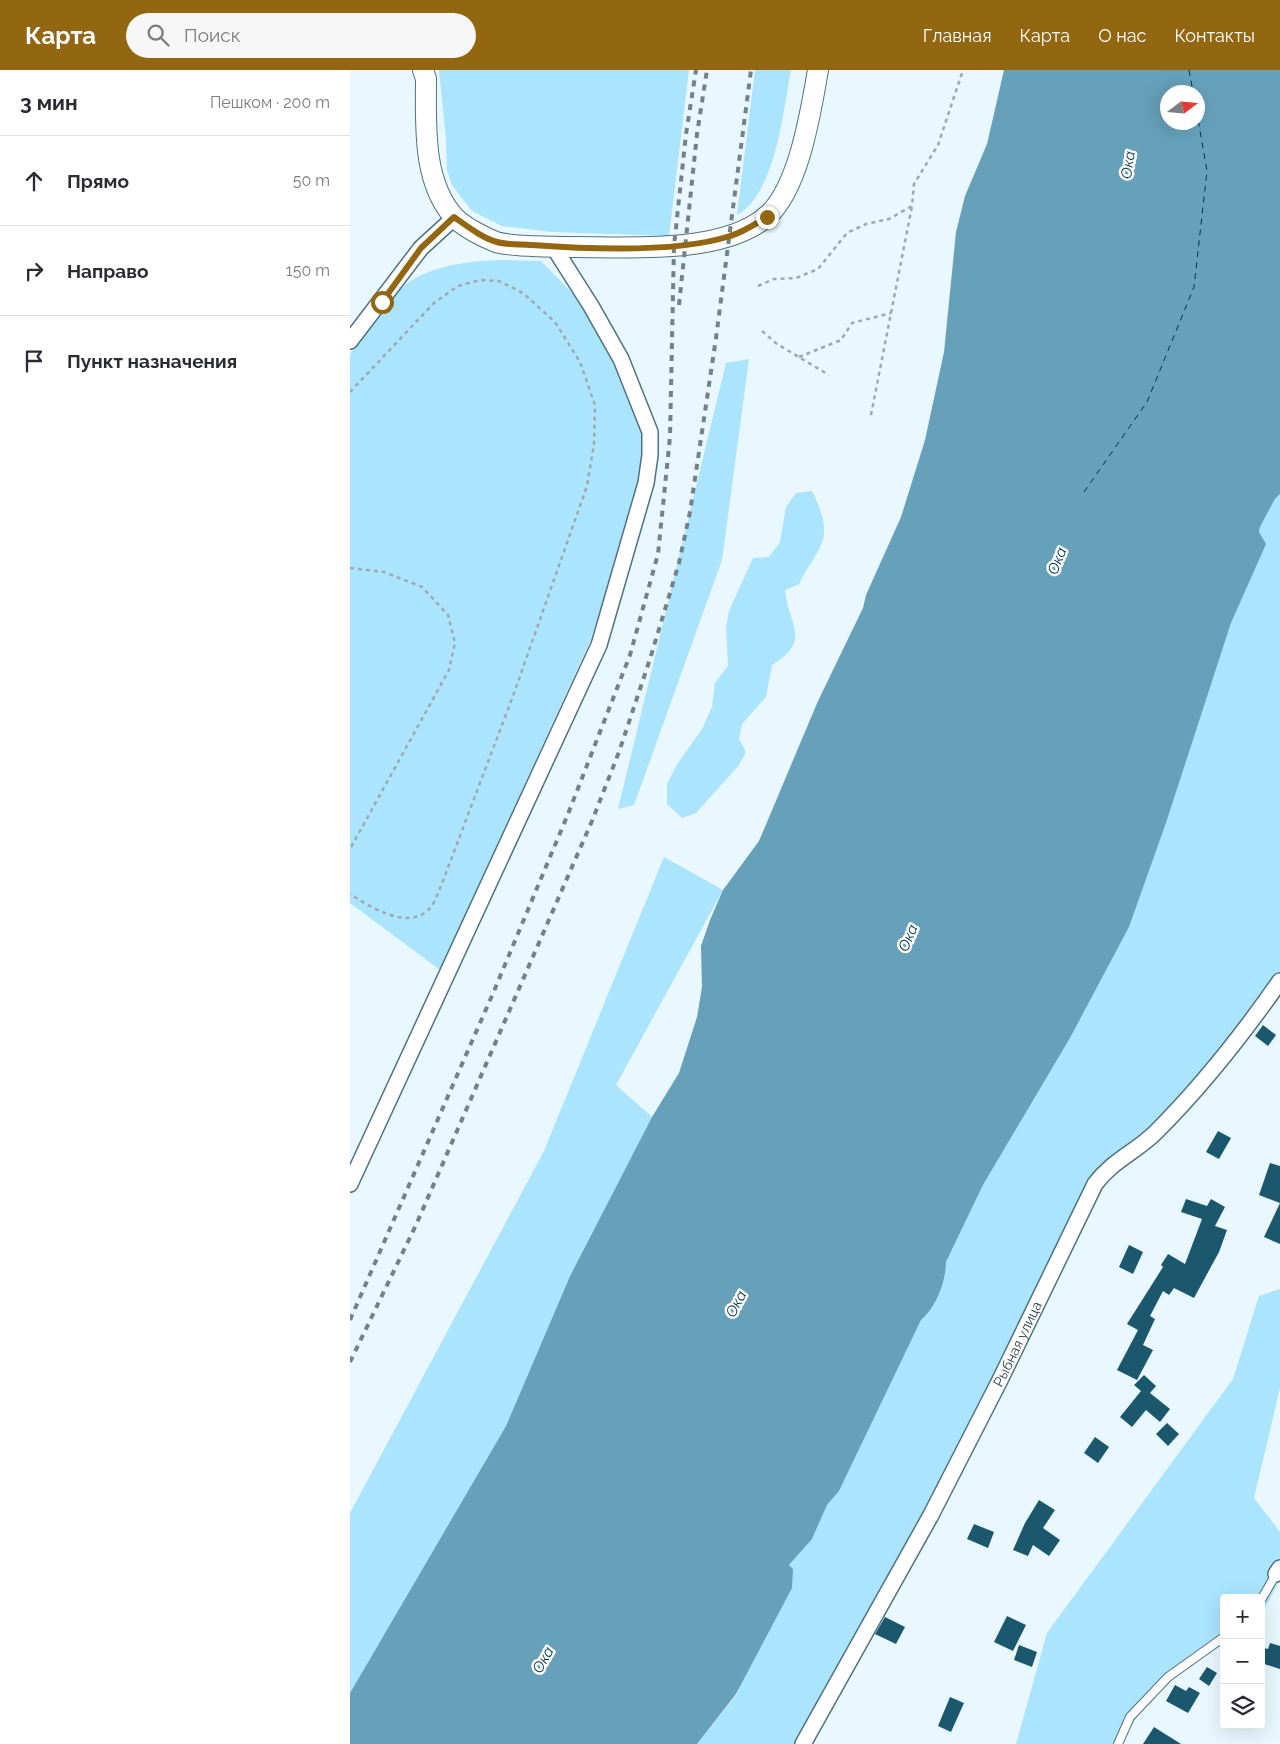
<!DOCTYPE html>
<html lang="ru">
<meta charset="utf-8">
<style>
body{margin:0;font-family:Raleway,sans-serif;background:#f7f7f7;color:#2b2b33}
.controls{position:absolute;right:15px;bottom:15px;display:grid;overflow:hidden;border-radius:5px;box-shadow:0 5px 20px #0002}
.controls button{width:45px;height:45px;display:grid;place-items:center;padding:0;border:0;border-bottom:1px solid #e1e1e2;background:#fff;color:#2b2b33;font:25px sans-serif}
.compass{position:absolute;left:810px;top:15px;width:45px;height:45px;border-radius:50%;background:#fff;box-shadow:0 5px 20px #0002;rotate:74deg}
.stop{position:absolute;width:15px;height:15px;margin:-11px;border:4px solid #936612;border-radius:50%;background:#fff}
.stop.end{background:#936612;border-color:#fff;box-shadow:0 1px 5px #0008}
.list{margin:0;padding:0;list-style:none}
h2{display:flex;justify-content:space-between;align-items:center;height:65px;margin:0;padding:0 20px;font-size:21px}
h2 small{font-size:16px;font-weight:400;color:#7c7c81}
.list li{display:grid;grid-template-columns:32px 1fr auto;gap:15px;align-items:center;box-sizing:border-box;height:90px;padding:0 20px;border-top:1px solid #e1e1e2}
.list b{display:block;font-size:19px;white-space:nowrap}
.list em{font-size:16px;font-style:normal;color:#7c7c81}
.icon{flex:none;width:28px;height:28px;fill:none;stroke:currentColor;stroke-width:2;stroke-linecap:round;stroke-linejoin:round}
.map{position:relative;flex:none;width:930px;height:1674px;overflow:hidden}
header{display:flex;align-items:center;gap:30px;box-sizing:border-box;height:70px;padding:0 25px;background:#936612;color:#fff}
header strong{font-size:24px}
nav{display:flex;gap:28px;margin-inline-start:auto;font-size:18px}
.search{width:350px;height:45px;background:#f7f7f7;display:flex;align-items:center;gap:12px;box-sizing:border-box;padding:0 18px;border-radius:28px;color:#7c7c81;font-size:19px}
main{display:flex}
aside{flex:1;background:#fff}
.map>svg:first-child{display:block}
</style>
<header>
<strong>Карта</strong>
<div class="search"><svg class="icon" aria-label="search" viewBox="0 0 24 24"><circle cx="10" cy="10" r="6"/><path d="M15 15l6 6"/></svg>Поиск</div>
<nav><a>Главная</a><a>Карта</a><a>О нас</a><a>Контакты</a></nav>
</header>
<main>
<aside>
<h2>3 мин<small>Пешком · 200 m</small></h2>
<ul class="list">
<li><svg class="icon" aria-label="ahead" viewBox="0 0 24 24"><path d="M12 20V5M6 11l6-6 6 6"/></svg><div><b>Прямо</b></div><em>50 m</em></li>
<li><svg class="icon" aria-label="right" viewBox="0 0 24 24"><path d="M7 20v-9h11M14 6l5 5-5 5"/></svg><div><b>Направо</b></div><em>150 m</em></li>
<li><svg class="icon" aria-label="arrive" viewBox="0 0 24 24"><path d="M6 21V4h12l-3 4 3 4H6"/></svg><div><b>Пункт назначения</b></div></li>
</ul>
</aside>
<div class="map">
<svg width="930" height="1674" viewBox="0 0 930 1674">
<rect width="100%" height="100%" fill="#e9f8ff"/>
<g fill="#abe4fd">
<polygon points="89,0 339,0 319,166 202,162 152,156 122,141 102,115 97,100 96,70"/>
<path d="M405 0H441C433 41 426 123 387 145Z"/>
<path d="M152 190 191 191 235 236 264 288 293 363 295 388 291 411 240 571 90 900 0 833V284C16 263 39 224 62 210 90 194 121 191 152 190Z"/>
<polygon points="399,289 372,490 284,735 268,739 376,293"/>
<path d="M462 421C470 437 479 458 471 475 465 489 455 500 449 514L435 520C438 555 463 570 422 595L416 627 392 654 389 669 396 682 389 695 346 743 332 748 317 734V714L326 696 352 659 362 637 365 613 378 596 376 558 379 541 403 488 419 487 430 472 436 437 446 423Z"/>
<path d="M930 424V919L759 1102 457 1674H347L387 1624 439 1495 462 1469 477 1435 489 1421 571 1250C586 1238 596 1211 596 1192L633 1115 720 968 779 857 816 753 881 553 915 475 909 462 910 457 925 429Z"/>
<polygon points="314,787 373,820 266,1015 302,1047 220,1206 156,1356 0,1623 0,1443 194,1081"/>
<path d="M930 1219V1318L904 1428 930 1462V1510L915 1538 911 1542V1528H874V1573C830 1603 796 1625 771 1674H666L697 1563 883 1309 909 1226Z"/>
</g>
<path fill="#66a0b9" fill-rule="evenodd" d="M654 0H930V424L925 429 910 457 909 462 916 474 881 553 816 753 779 857 720 968 633 1115 596 1192C596 1211 586 1238 571 1250L489 1421 477 1435 462 1469 439 1495 443 1499 442 1518 386 1624 347 1674H0V1623L156 1356 220 1206 302 1047 329 1003 347 947 352 917 351 876 360 850 373 820 409 771 468 631 513 538 516 525 551 447 575 370 594 282 606 162 615 126 637 74ZM818 22H848V52H818Z"/>
<g fill="none" stroke-linecap="round" stroke-linejoin="round">
<g stroke="#003648" stroke-width="1" stroke-dasharray="6 5" stroke-linecap="butt">
<polyline points="839,0 843,22"/>
<polyline points="734,422 797,332 844,217 857,101 848,49"/>
</g>
</g>
<g fill="#1b586e">
<polygon points="913,955 926,965 918,976 905,966"/>
<polygon points="868,1061 881,1068 869,1089 856,1082"/>
<polygon points="920,1093 930,1096 930,1174 914,1167 930,1133 909,1125"/>
<polygon points="836,1129 857,1136 861,1129 875,1137 865,1156 877,1160 869,1182 844,1228 824,1218 819,1225 813,1221 800,1246 805,1249 793,1275 803,1280 787,1310 767,1300 788,1260 777,1254 813,1197 811,1195 818,1184 835,1194 852,1149 831,1142"/>
<polygon points="779,1175 793,1182 783,1204 769,1197"/>
<polygon points="794,1305 806,1316 800,1323 820,1339 810,1352 796,1340 782,1357 770,1347 791,1321 784,1315"/>
<polygon points="817,1353 829,1364 818,1376 806,1364"/>
<polygon points="745,1367 759,1377 748,1393 734,1383"/>
<polygon points="689,1430 705,1440 693,1458 710,1470 699,1486 683,1475 678,1486 663,1480 675,1453"/>
<polygon points="624,1454 644,1462 638,1478 617,1469"/>
<polygon points="657,1546 676,1555 663,1581 644,1572"/>
<polygon points="535,1547 555,1557 546,1574 525,1564"/>
<polygon points="920,1573 930,1576 930,1599 911,1593 911,1577 918,1579"/>
<polygon points="669,1575 687,1582 682,1597 664,1590"/>
<polygon points="857,1597 867,1603 859,1616 849,1609"/>
<polygon points="825,1615 836,1621 839,1617 850,1623 838,1643 816,1631"/>
<polygon points="600,1627 614,1633 601,1662 588,1656"/>
<polygon points="804,1657 831,1674 793,1674"/>
</g>
<g fill="none" stroke-linecap="round" stroke-linejoin="round">
<defs>
<g id="service">
<polyline points="911,1530 926,1504"/>
<polyline points="768,1674 780,1647 818,1607 874,1567"/>
</g>
<g id="minor">
<polyline points="0,271 71,178 105,147"/>
<polyline points="0,1114 249,575 296,413 300,385 300,362 271,289 241,236 203,176"/>
<polyline points="926,1504 930,1498"/>
<path id="s1" d="M453 1674 581 1445 650 1310 745 1114C763 1090 786 1082 806 1062 852 1016 893 964 930 911"/>
</g>
<path id="secondary" d="M73 0 76 9C76 54 72 111 104 147 114 157 133 167 146 172 162 177 207 177 225 177 280 177 372 184 416 147 449 120 461 40 468 0"/>
</defs>
<use href="#service" stroke="#507180" stroke-width="10"/>
<use href="#minor" stroke="#507180" stroke-width="18"/>
<use href="#secondary" stroke="#507180" stroke-width="22"/>
<g stroke="#9baab1" stroke-width="2.5" stroke-dasharray="4 4" stroke-linecap="butt">
<polyline points="408,216 424,209 446,208 468,199 497,163 516,154 539,149 562,136 564,114 588,75 613,0"/>
<polyline points="412,261 427,274 479,305"/>
<polyline points="449,287 491,270 502,253 541,243"/>
<path d="M0 322 84 233 108 216 130 210 149 211 173 223 205 252 230 292 245 335 244 374 237 416 163 626 91 816C88 823 85 832 81 837 60 863 19 836 0 824"/>
<polyline points="521,345 562,136"/>
<polyline points="0,498 34,502 72,517 98,545 105,573 99,600 0,779"/>
</g>
<use href="#service" stroke="#fff" stroke-width="8"/>
<use href="#minor" stroke="#fff" stroke-width="15"/>
<use href="#secondary" stroke="#fff" stroke-width="20"/>
<g stroke="#738289" stroke-width="4" stroke-dasharray="6 6" stroke-linecap="butt">
<polyline points="329,235 347,64 357,0"/>
<polyline points="0,1250 144,921 218,744 280,585 308,484 320,367 324,176 336,64 346,0"/>
<polyline points="0,1292 66,1155 242,751 269,682 300,589 329,493 340,442 366,268 401,0"/>
</g>
</g>
<g fill="none" stroke-linecap="round" stroke-linejoin="round">
<path stroke="#936612" stroke-width="6" d="M32 232 71 178 104 147C117 156 132 168 147 172 158 175 171 174 182 175 237 179 328 183 380 166 394 162 405 154 417 147"/>
</g>
<g text-anchor="middle" dominant-baseline="central" stroke-width="5" stroke-linejoin="round" paint-order="stroke">
<g font-size="14" fill="#303f46" stroke="#fff">
<text stroke="none"><textPath href="#s1" startOffset="454">Рыбная улица</textPath></text>
</g>
<g font-size="15" font-style="italic" fill="#003648" stroke="#fff">
<text transform="translate(778 95) rotate(-82)">Ока</text>
<text transform="translate(707 491) rotate(-69)">Ока</text>
<text transform="translate(558 868) rotate(-67)">Ока</text>
<text transform="translate(386 1234) rotate(-63)">Ока</text>
<text transform="translate(193 1590) rotate(-61)">Ока</text>
</g>
</g>
</svg>
<div class="controls">
<button>+</button>
<button>−</button>
<button><svg class="icon" aria-label="layers" viewBox="0 0 24 24"><path d="M12 4l9 5-9 5-9-5zM3 14l9 5 9-5"/></svg></button>
</div>
<svg class="compass" viewBox="-18 -18 36 36"><path d="M0-13l5 13h-10z" fill="#e53935"/><path d="M0 13l5-13h-10z" fill="#7c7c81"/></svg>
<div class="stop" style="left:32px;top:232px"></div>
<div class="stop end" style="left:417px;top:147px"></div>
</div>
</main>
